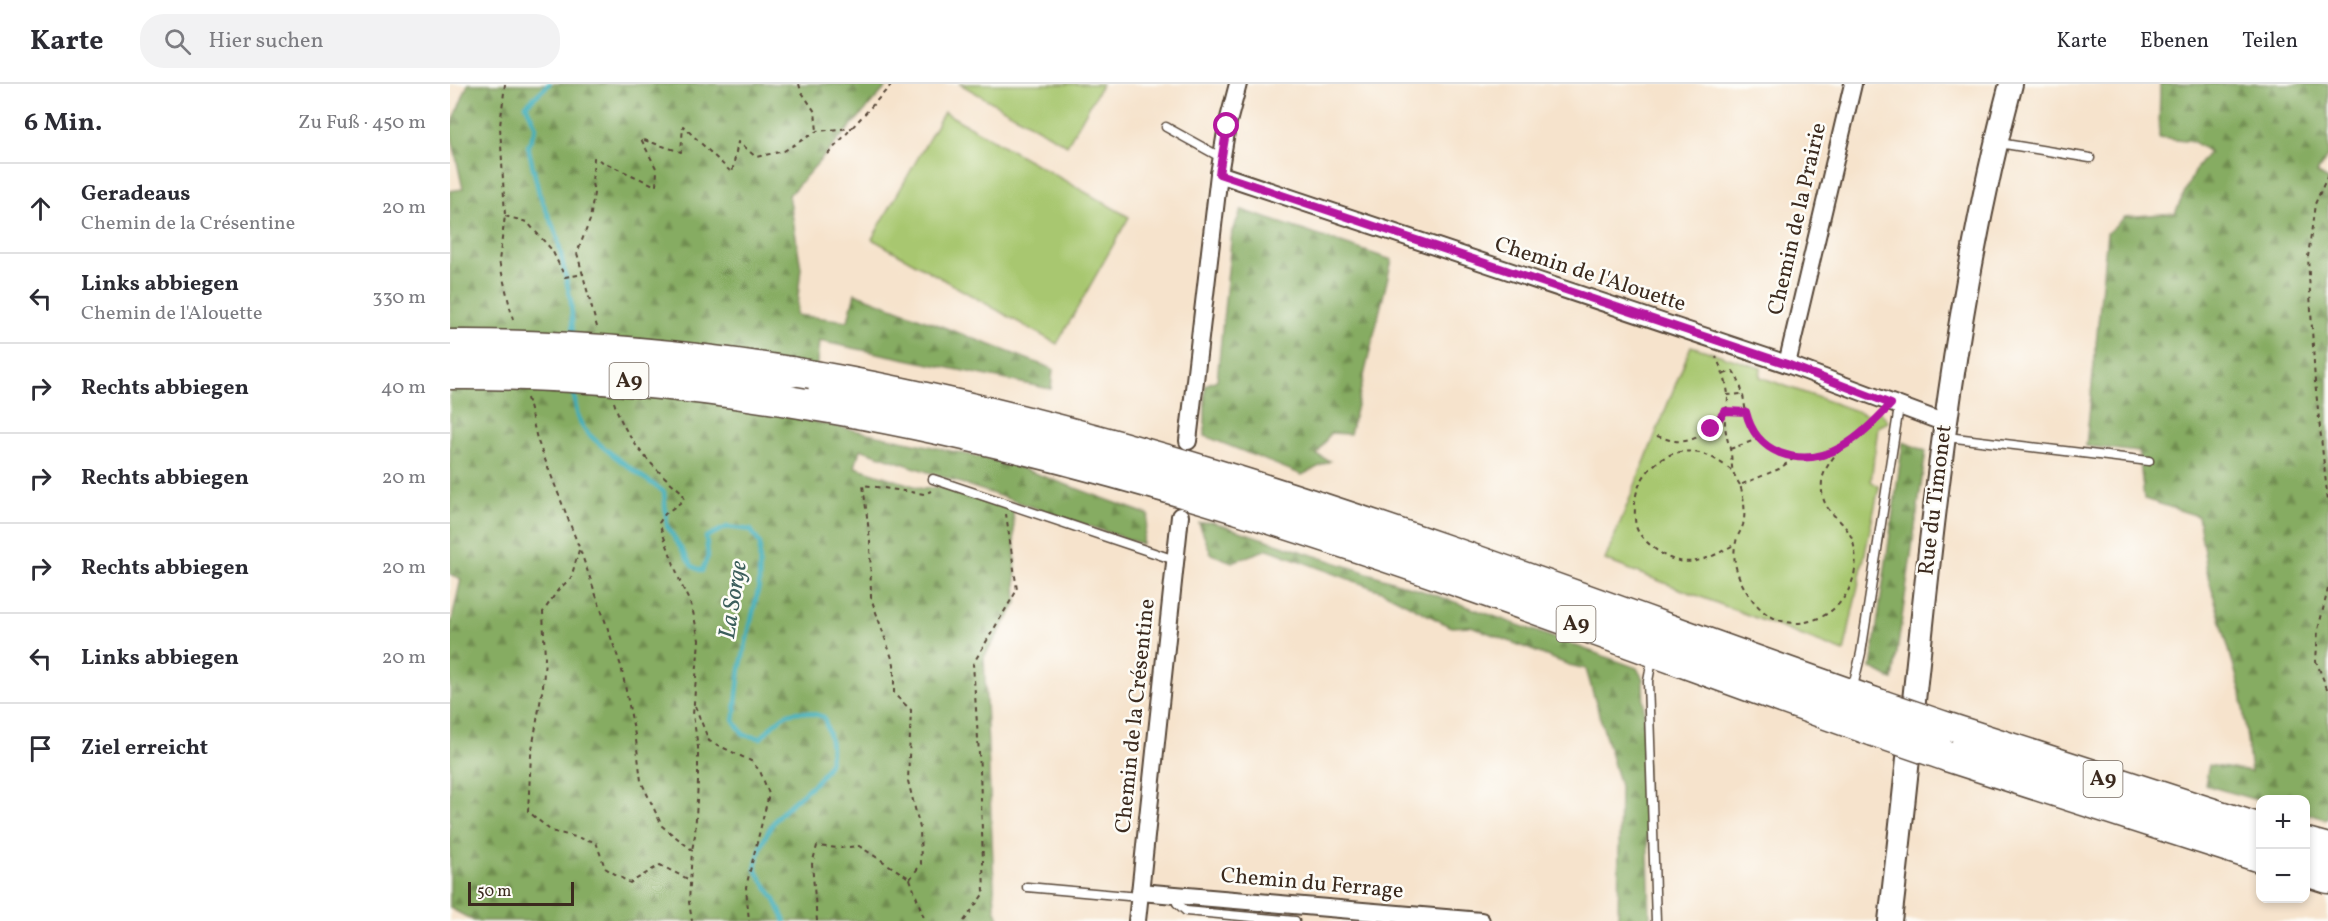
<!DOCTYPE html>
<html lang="de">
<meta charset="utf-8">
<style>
body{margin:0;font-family:Vollkorn,serif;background:#f2f2f3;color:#2b2b33}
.controls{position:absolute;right:18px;bottom:18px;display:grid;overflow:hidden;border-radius:12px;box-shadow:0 3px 9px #0003}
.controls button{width:54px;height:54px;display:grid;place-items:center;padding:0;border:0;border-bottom:2px solid #e1e1e2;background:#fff;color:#2b2b33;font:30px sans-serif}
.scale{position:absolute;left:18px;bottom:15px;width:106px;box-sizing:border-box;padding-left:6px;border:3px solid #3b2a1e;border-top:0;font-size:16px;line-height:21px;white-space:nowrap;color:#3b2a1e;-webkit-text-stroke:4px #fdfcf7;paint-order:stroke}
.stop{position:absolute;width:18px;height:18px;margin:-14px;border:4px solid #b5179e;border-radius:50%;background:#fff}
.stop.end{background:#b5179e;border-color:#fff;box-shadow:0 2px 6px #0008}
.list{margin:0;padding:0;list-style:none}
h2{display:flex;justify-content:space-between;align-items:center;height:78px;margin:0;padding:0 24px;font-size:26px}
h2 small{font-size:20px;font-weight:400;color:#7c7c81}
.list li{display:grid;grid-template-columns:39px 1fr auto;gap:18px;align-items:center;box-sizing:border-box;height:90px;padding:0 24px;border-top:2px solid #e1e1e2}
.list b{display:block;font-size:22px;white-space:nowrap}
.list p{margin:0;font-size:20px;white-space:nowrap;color:#7c7c81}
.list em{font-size:20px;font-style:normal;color:#7c7c81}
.icon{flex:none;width:33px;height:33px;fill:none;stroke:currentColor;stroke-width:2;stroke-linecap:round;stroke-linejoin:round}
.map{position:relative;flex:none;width:1878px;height:837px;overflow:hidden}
header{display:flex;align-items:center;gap:36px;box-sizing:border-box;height:84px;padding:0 30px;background:#fff;border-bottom:2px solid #e1e1e2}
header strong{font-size:28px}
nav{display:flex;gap:33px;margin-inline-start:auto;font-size:21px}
.search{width:420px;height:54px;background:#f2f2f3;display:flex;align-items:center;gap:15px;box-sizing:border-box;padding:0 21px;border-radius:24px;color:#7c7c81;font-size:22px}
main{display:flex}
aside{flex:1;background:#fff}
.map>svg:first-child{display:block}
</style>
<header>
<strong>Karte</strong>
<div class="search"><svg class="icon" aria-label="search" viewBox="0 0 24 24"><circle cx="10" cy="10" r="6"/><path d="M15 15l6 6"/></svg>Hier suchen</div>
<nav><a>Karte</a><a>Ebenen</a><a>Teilen</a></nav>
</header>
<main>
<aside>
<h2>6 Min.<small>Zu Fuß · 450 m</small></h2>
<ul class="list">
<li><svg class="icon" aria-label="ahead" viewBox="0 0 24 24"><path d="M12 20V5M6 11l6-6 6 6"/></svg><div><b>Geradeaus</b><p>Chemin de la Crésentine</p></div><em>20 m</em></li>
<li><svg class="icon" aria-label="left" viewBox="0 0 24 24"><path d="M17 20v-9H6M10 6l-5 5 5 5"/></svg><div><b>Links abbiegen</b><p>Chemin de l'Alouette</p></div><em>330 m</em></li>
<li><svg class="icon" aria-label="right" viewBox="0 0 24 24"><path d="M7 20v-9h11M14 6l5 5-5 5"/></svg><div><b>Rechts abbiegen</b></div><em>40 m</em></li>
<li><svg class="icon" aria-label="right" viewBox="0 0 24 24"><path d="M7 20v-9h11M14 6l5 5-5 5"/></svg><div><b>Rechts abbiegen</b></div><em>20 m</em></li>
<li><svg class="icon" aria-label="right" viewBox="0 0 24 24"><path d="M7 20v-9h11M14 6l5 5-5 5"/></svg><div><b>Rechts abbiegen</b></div><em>20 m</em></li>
<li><svg class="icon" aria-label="left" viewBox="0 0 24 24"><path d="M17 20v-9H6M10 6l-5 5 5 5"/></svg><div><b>Links abbiegen</b></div><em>20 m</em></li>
<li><svg class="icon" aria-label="arrive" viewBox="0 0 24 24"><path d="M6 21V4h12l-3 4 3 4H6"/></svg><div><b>Ziel erreicht</b></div></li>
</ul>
</aside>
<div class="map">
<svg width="1878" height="837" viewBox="0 0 1878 837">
<defs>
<pattern id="forest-firs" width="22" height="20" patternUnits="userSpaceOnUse" patternTransform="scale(1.5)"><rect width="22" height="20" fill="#86ac62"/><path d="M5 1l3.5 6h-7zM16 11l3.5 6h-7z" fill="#6f8c50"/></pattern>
</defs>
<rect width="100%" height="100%" fill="#fdfcf7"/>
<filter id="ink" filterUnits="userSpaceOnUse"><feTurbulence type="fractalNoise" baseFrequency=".0167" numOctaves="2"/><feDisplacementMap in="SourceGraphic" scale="12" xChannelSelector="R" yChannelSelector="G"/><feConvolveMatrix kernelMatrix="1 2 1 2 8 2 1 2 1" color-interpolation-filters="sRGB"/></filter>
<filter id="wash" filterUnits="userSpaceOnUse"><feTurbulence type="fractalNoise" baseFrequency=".008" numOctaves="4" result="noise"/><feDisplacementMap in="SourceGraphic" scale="24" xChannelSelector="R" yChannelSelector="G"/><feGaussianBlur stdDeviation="1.35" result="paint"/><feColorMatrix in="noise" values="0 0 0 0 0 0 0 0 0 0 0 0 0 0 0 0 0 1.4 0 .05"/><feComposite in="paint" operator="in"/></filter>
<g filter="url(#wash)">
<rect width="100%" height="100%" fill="#f6e3cc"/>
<g fill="url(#forest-firs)" stroke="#606b40" stroke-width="1.5">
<polygon points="18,0 439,0 339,111 351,184 346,231 398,237 405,209 603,285 601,305 369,257 362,337 557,379 699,431 692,460 410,365 405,383 473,405 488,403 563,424 567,519 534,573 545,824 550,837 24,837 0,824 0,544 11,495 0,490 0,107 13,105 0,45"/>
<polygon points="1710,0 1878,0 1878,71 1867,89 1878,96 1878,733 1875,735 1856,729 1856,716 1810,717 1755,701 1759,681 1801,688 1791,608 1758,492 1748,432 1694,415 1689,368 1636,362 1657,149 1675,133 1725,129 1745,86 1759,68 1744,58 1709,54"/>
<polygon points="792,126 942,176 900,350 880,349 867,371 880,377 852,391 755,352 755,301 767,296 782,147"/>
<polygon points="1453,358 1476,367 1443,596 1421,584"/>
<polygon points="762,438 991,513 1187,584 1193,595 1200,837 1168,837 1170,702 1136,585 1119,581 1021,542 1001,543 934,508 818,465 782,478 761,470 749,439"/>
</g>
<g fill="#a8c76f" stroke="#727846" stroke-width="1.5">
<polygon points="510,0 652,0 617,61"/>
<polygon points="494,28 679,133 607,260 422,155"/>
<polygon points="1241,262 1311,284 1310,293 1420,332 1428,325 1438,338 1428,343 1421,397 1429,403 1394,568 1155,476"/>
</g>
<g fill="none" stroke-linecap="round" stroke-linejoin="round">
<g stroke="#3dadba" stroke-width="4.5">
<polyline points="99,0 76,21 86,43 78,62 89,109 107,152 121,218 123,253"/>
<path d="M124 303C124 315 126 329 131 340 138 356 197 396 214 408L217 442 242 482 252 487 258 472 256 453 277 443 301 446 310 460 309 502 290 585 284 637 294 651 311 654C332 630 341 621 374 633 378 647 384 664 379 679 370 700 341 716 327 734 314 750 310 766 305 785L324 814 335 837"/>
</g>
</g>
</g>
<g filter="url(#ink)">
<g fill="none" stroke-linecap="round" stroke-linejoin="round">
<defs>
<g id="service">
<polyline points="716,43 772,74"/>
<polyline points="1549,59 1640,74"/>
<polyline points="1497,353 1699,377"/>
<polyline points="483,395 725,476"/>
<polyline points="1203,571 1198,597 1206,837"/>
<polyline points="1402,607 1411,569 1449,323"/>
<polyline points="577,803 689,813"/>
<polyline points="726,811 727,819 736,827 845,837"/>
</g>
<g id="minor">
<polyline points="769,90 1337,280 1495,339"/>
<polyline points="1337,280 1403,0"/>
<polyline points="738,357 769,90 777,42 788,0"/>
<polyline points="690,808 1031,837"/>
<polyline points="687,837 730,432"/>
</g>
<path id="secondary" d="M1440 837C1474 557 1488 274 1561 0"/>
<g id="motorway">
<path d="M341 288C717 350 1072 496 1431 621"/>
<path d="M356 320C720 379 1077 524 1424 647"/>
<polyline points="1495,643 1810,745"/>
<polyline points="1497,672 1810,773"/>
<polyline points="1856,759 1878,765"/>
<polyline points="1856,787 1878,794"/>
</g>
</defs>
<use href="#service" stroke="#574638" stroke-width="11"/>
<use href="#minor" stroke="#574638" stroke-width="20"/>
<use href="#secondary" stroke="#574638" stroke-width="26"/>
<use href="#motorway" stroke="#574638" stroke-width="33"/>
<g stroke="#574638" stroke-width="2" stroke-dasharray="4.5 4.5" stroke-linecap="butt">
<polyline points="55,0 50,42 55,132 49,177 64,240"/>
<polyline points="349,0 351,7 365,28 367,47"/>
<polyline points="378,70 442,0"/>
<polyline points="1878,91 1865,120 1858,173 1865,298 1878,418"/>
<polyline points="55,132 77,138 102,166 115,193 134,190"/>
<polyline points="147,243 127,169 140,136 144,109 142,99 144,74 206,102 207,86 191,55 231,68 233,42 282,89 288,58 306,73 334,67 367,47 402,44"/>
<path d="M1274 290 1283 287C1297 307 1292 327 1302 347 1308 358 1320 365 1331 369 1375 385 1400 357 1431 331"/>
<polyline points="1277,311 1292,310"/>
<polyline points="77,314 87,355 129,463 171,582 186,656 191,697 212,742 242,766 239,818 242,837"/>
<path d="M164 318C176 357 203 384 233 409L234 416 215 430 209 439 231 500 242 523 249 556 243 631 248 663V698L245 751 242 766"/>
<path d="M1207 352C1213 354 1219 356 1225 357 1243 360 1268 344 1275 328 1283 311 1273 288 1266 273"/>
<polyline points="1280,365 1308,355"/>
<path d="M1344 374 1329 385 1290 401C1294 413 1296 428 1293 441 1291 447 1287 452 1286 458 1279 482 1295 511 1313 527 1324 537 1344 542 1360 537 1395 528 1414 490 1402 455 1393 431 1369 431 1372 397 1374 384 1383 374 1390 365"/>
<path d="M1281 386C1269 377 1259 370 1244 368 1215 363 1187 390 1185 418 1185 426 1184 438 1187 445 1191 454 1198 459 1205 465 1233 488 1258 476 1285 460"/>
<path d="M1290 401C1278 382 1284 383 1280 365 1276 351 1274 342 1275 327L1296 328"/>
<polyline points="129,466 121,494 108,506 93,528 95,574 93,602 81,671 78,727 101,747 146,758 155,784 180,799 210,781 240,796"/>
<polyline points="1878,505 1868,546 1866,577 1878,607"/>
<polyline points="245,622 259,657 301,677 310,687 319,710 296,803 299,837"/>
<polyline points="460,795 471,780 470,744 458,697 461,626 444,610 444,580 421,514 420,456 413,401 474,410 481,407"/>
<polyline points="460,795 475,837"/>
<polyline points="367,837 362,780 367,762 388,764 409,762 459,794"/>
<polyline points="514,837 534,809 530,685 523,580 567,506 556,430"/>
</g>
<use href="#service" stroke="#fff" stroke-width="8"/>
<use href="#minor" stroke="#fff" stroke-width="16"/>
<use href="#secondary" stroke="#fff" stroke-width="22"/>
<use href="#motorway" stroke="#fff" stroke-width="30"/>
<defs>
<g id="motorway-bridge">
<path d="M0 261C114 260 228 270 341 288"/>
<path d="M0 290C119 289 238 300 356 320"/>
<polyline points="1431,621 1495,643"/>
<polyline points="1424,647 1497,672"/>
</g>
</defs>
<use href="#motorway-bridge" stroke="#574638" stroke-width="33" stroke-linecap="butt"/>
<use href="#motorway-bridge" stroke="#fff" stroke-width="30"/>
</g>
</g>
<g fill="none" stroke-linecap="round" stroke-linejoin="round" filter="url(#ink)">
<path stroke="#b5179e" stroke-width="8" d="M777 42 769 90 1337 280 1441 320C1412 352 1376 386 1330 369 1311 361 1301 348 1296 328L1275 327 1261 345"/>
</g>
<g text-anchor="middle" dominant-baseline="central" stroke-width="5" stroke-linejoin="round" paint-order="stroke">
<g fill="#fdfcf7" stroke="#75695f" stroke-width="1.5">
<rect x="159.5" y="279" width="39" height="36" rx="4.5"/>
<rect x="1106.5" y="522" width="39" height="36" rx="4.5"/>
<rect x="1633.5" y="677" width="39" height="36" rx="4.5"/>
</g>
<g font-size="21" font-weight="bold" fill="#3b2a1e">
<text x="179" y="297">A9</text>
<text x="1126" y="540">A9</text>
<text x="1653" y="695">A9</text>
</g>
<g font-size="22" fill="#3b2a1e" stroke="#fdfcf7">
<text transform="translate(1348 135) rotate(-77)">Chemin de la Prairie</text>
<text transform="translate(1140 191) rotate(18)">Chemin de l'Alouette</text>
<text transform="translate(1486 416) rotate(-83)">Rue du Timonet</text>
<text transform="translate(686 632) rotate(-84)">Chemin de la Crésentine</text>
<text transform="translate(862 800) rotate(5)">Chemin du Ferrage</text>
</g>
<g font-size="24" font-style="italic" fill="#3c5e5c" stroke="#fdfcf7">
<text transform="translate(284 516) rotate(-81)">La Sorge</text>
</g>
</g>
</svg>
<div class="controls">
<button>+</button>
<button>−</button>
</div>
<div class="scale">50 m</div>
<div class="stop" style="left:777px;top:42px"></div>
<div class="stop end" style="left:1261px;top:345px"></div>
</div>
</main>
